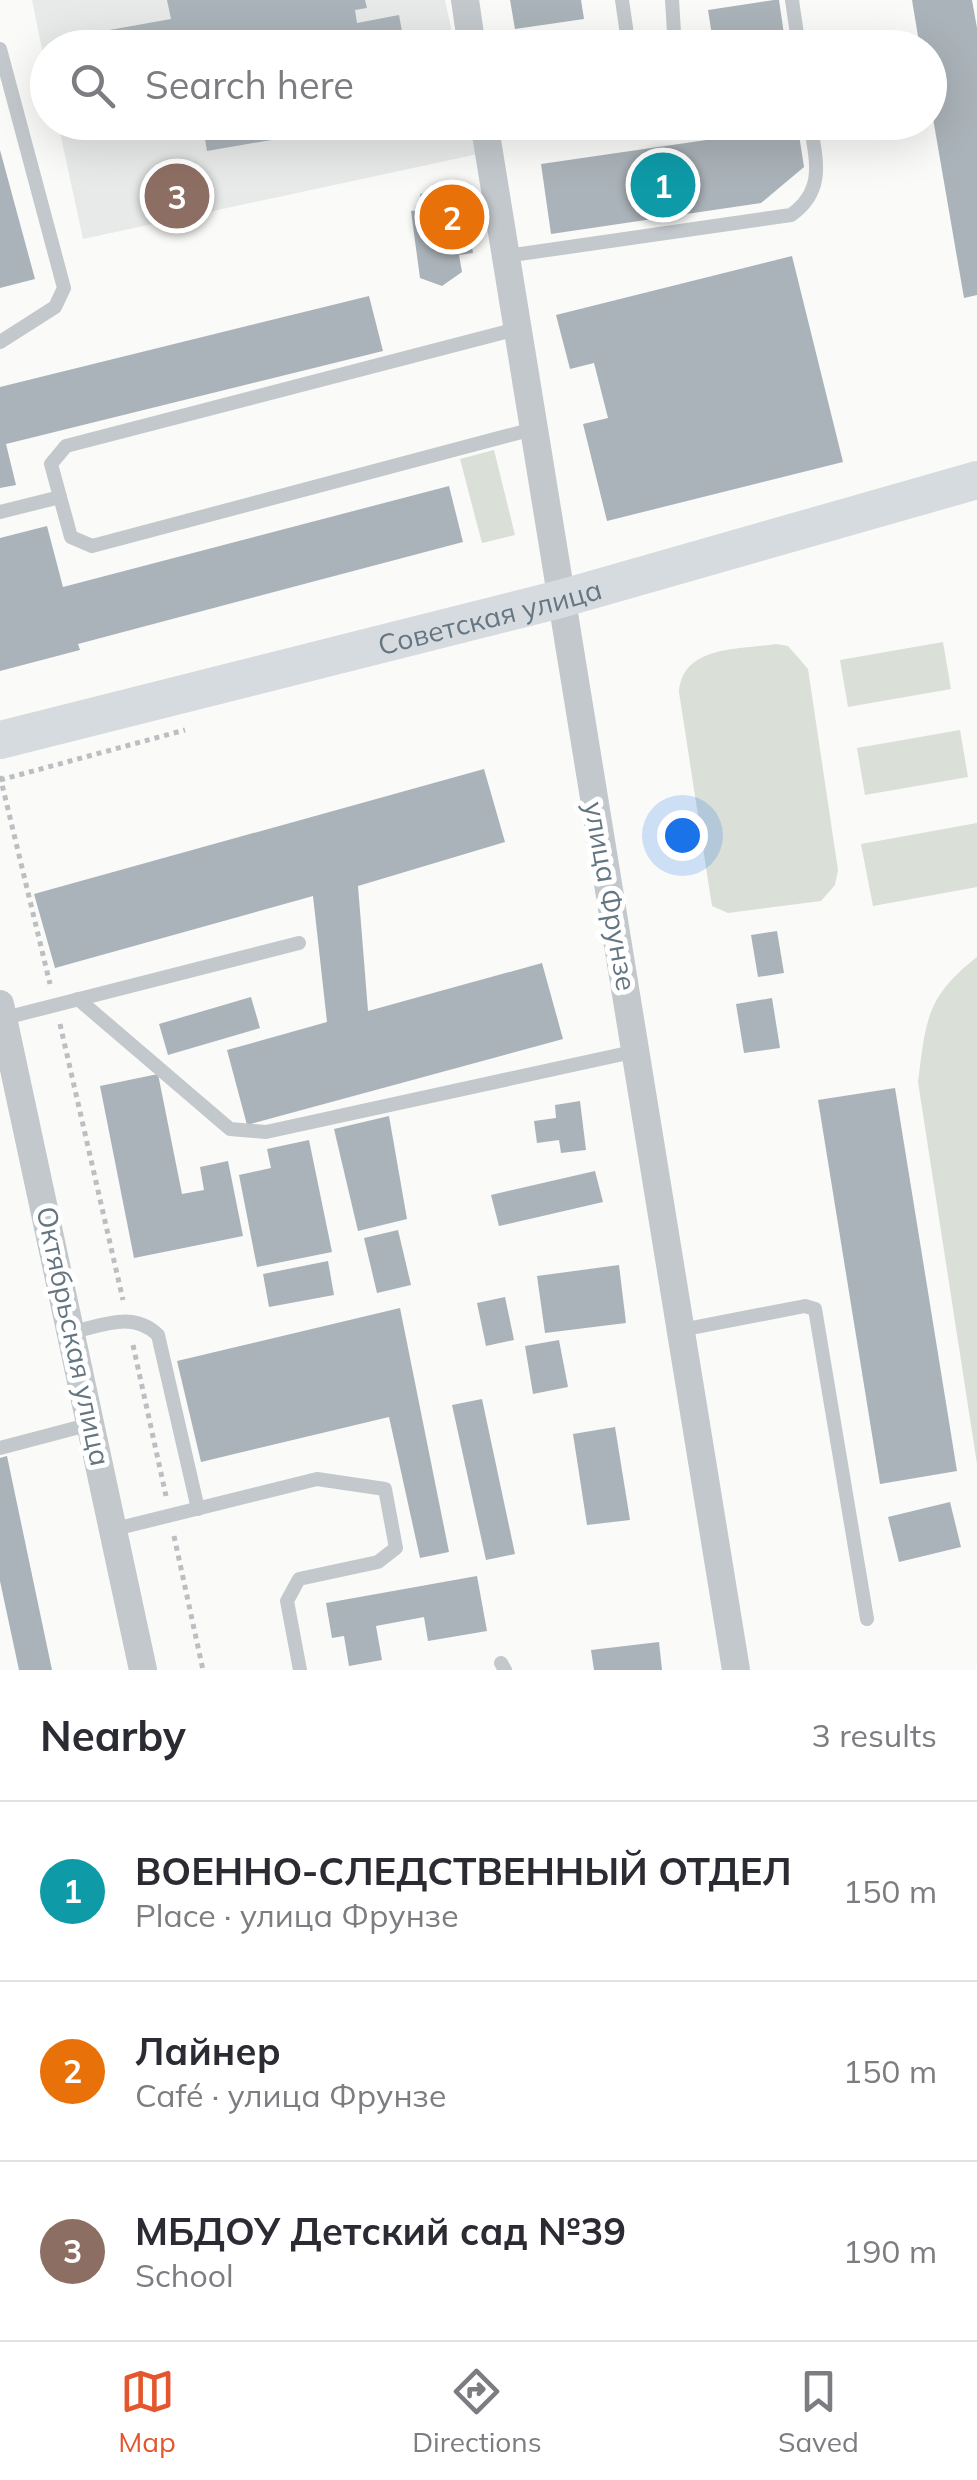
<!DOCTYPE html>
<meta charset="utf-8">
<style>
body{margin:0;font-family:Mulish,sans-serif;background:#f2f2f3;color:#2b2b33}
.you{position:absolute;left:682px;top:835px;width:35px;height:35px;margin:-25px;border:8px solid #fff;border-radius:50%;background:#1a73e8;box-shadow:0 0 0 15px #1a73e833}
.badge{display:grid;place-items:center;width:65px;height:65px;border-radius:50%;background:#e4572e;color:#fff;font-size:32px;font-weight:700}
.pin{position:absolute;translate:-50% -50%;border:5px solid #fff;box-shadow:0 2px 10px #0006}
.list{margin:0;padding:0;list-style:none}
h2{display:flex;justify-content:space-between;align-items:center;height:130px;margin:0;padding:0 40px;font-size:42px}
h2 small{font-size:32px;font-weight:400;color:#7c7c81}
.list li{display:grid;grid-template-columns:65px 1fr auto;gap:30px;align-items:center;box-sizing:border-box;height:180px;padding:0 40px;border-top:2px solid #e1e1e2}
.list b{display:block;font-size:38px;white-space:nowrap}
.list p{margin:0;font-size:32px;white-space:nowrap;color:#7c7c81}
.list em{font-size:32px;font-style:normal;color:#7c7c81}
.icon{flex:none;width:55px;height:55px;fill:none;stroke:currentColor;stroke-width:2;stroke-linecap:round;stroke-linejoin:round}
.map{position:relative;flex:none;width:977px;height:1670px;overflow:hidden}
.search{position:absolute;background:#fff;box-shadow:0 10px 40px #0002;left:30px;right:30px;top:30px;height:110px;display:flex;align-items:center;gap:25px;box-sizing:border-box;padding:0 35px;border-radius:55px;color:#7c7c81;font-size:38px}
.sheet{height:670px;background:#fff}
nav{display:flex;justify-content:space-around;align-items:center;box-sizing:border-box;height:140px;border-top:2px solid #e1e1e2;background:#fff;font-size:28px;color:#7c7c81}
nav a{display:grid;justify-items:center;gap:5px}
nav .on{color:#e4572e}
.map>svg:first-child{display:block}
</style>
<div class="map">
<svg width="977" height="1670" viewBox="0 0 977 1670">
<rect width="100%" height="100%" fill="#fafaf8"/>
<g fill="#e8e9e9">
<polygon points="32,0 445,0 455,47 48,48 47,74"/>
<polygon points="58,123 471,123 478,154 83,239"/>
</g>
<g fill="#dadfd7">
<polygon points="494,450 515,535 482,543 460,459"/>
<polygon points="943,642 951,689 848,707 840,660"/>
<path d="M776 644 788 646 808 669 838 870 835 885 821 901 728 913 712 906 679 692C683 645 739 650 776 644Z"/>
<polygon points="960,730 968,777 865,795 857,748"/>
<polygon points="977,823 977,887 873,906 861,844"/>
<path d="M977 957V1464L918 1082C926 1020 926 997 977 957Z"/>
</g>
<g fill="#aab3b9">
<polygon points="167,0 365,0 367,8 355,10 357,23 399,15 405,48 330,48 327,33 267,43 268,48 89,48 87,34 171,19"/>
<polygon points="510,0 581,0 584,19 515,29"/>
<polygon points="774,0 779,0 786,48 714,48 708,10"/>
<polygon points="912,0 972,0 977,28 977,295 964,298 930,101 930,48 920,48"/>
<polygon points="202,122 281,122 283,138 207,151"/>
<polygon points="327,122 363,122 363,124 329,130"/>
<polygon points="725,122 797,122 804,167 761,203 551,234 541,164 727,137"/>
<polygon points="0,150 35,279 0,288"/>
<polygon points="439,191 441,206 465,202 473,253 459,255 462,272 442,286 420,278 411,211 422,210 420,194"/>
<polygon points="792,256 843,462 607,521 583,424 608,418 594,363 570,369 556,315"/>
<polygon points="369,296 383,351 6,444 16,485 0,488 0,387"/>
<polygon points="449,486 463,542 78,644 80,650 0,671 0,538 47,526 63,587"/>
<polygon points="484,769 505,842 358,886 368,1011 542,963 563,1039 247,1125 227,1050 327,1022 313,896 55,968 34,894"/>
<polygon points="777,931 784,973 758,977 751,935"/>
<polygon points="251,997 260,1028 168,1055 159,1024"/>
<polygon points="772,998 780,1048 744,1053 736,1004"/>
<polygon points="158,1074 182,1194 204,1190 200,1167 228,1161 243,1236 134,1258 100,1086"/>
<polygon points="895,1088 957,1471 880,1484 818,1100"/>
<polygon points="580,1101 586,1150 561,1153 559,1140 537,1143 534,1121 556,1118 555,1105"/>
<polygon points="389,1116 407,1219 358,1231 334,1129"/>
<polygon points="309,1140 332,1252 257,1267 239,1175 271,1168 267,1149"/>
<polygon points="595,1171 603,1202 499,1226 491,1195"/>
<polygon points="398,1230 411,1285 377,1293 364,1238"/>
<polygon points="328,1261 334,1295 269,1307 263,1274"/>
<polygon points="619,1265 626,1323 545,1333 537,1276"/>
<polygon points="505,1297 514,1340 486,1346 477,1303"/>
<polygon points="400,1308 449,1552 420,1558 389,1417 201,1462 177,1361"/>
<polygon points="559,1340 568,1387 533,1394 525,1346"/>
<polygon points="482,1399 515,1554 486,1560 452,1405"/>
<polygon points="615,1427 630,1520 587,1525 573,1434"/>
<polygon points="7,1456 52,1670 19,1670 0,1581 0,1458"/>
<polygon points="950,1502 961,1547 899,1562 888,1517"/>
<polygon points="477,1576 487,1631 428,1641 424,1617 376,1626 382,1660 349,1666 344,1636 332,1638 326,1603"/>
<polygon points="659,1642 662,1670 594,1670 591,1650"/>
</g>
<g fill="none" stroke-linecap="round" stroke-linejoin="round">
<g stroke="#bbbfc2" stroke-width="5" stroke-dasharray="5 5" stroke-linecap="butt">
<polyline points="0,776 50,984"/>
<polyline points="0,780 185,730"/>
<polyline points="60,1024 123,1300"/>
<polyline points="133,1345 166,1496"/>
<polyline points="174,1536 203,1670"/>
</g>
<g stroke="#c3c8cc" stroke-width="14">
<polyline points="622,0 629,48"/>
<polyline points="672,0 675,48"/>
<polyline points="792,0 799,48"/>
<polyline points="0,49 64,288 55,307 0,342"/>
<polyline points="484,125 511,122"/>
<path d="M506 256 791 215C826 190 816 160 810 122"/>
<polyline points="60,497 51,464 66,446 517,329"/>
<polyline points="0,512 60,497 71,537 92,546 533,429"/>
<polyline points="78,999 230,1129 266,1132 637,1051"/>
<polyline points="1,1019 299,943"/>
<polyline points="681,1330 805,1306 815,1309 867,1619"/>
<path d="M73 1332C104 1325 133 1311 158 1335L198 1509"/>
<polyline points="0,1448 91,1424"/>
<polyline points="115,1529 317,1479 385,1489 396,1548 378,1562 299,1579 287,1601 300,1670"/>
<polyline points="501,1663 505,1670"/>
</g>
<g stroke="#c3c8cc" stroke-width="28">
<polyline points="465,0 472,48"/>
<polyline points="484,122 736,1670"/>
<polyline points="0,1004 143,1670"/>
</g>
<path stroke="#d6dbdf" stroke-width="38" id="s1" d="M0 740 560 599 977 480"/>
</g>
<g text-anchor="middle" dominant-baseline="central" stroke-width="10" stroke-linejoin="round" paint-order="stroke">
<g font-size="28" fill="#657683" stroke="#fff">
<text stroke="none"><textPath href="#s1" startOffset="505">Советская улица</textPath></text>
<text transform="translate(611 896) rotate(80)">улица Фрунзе</text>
<text transform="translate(74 1336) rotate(78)">Октябрьская улица</text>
</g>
</g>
</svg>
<div class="you"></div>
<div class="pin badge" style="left:663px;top:185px;background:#0f9aa8">1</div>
<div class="pin badge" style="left:452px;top:217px;background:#e8710a">2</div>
<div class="pin badge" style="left:177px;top:196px;background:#8d6e63">3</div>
<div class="search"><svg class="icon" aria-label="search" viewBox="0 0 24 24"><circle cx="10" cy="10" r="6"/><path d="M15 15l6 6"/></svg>Search here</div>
</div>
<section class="sheet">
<h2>Nearby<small>3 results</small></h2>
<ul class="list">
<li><span class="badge" style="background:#0f9aa8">1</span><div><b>ВОЕННО-СЛЕДСТВЕННЫЙ ОТДЕЛ</b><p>Place · улица Фрунзе</p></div><em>150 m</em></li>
<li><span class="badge" style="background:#e8710a">2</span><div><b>Лайнер</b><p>Café · улица Фрунзе</p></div><em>150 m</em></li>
<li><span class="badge" style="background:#8d6e63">3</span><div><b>МБДОУ Детский сад №39</b><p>School</p></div><em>190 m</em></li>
</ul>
</section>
<nav>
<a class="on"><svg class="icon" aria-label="map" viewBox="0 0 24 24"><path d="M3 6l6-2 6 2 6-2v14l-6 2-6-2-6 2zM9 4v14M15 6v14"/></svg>Map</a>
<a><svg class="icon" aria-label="directions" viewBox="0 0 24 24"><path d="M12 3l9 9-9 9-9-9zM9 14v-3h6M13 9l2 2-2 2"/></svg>Directions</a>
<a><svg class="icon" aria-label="saved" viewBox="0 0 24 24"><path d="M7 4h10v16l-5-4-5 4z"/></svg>Saved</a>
</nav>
